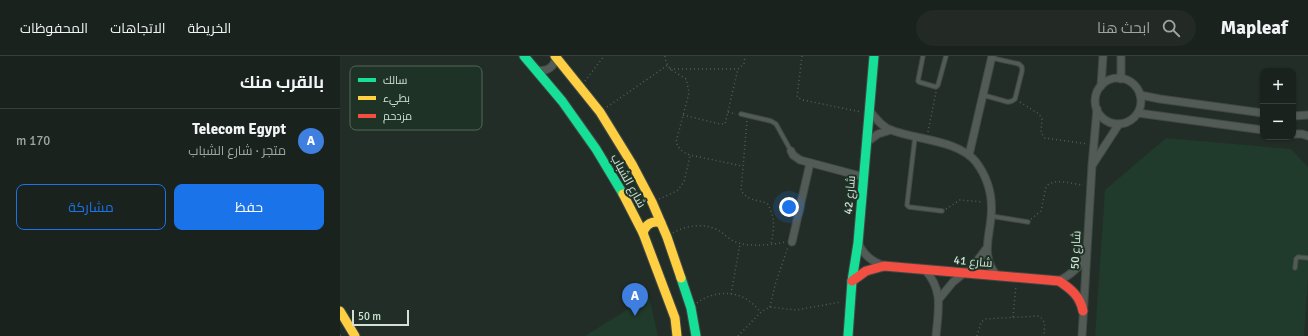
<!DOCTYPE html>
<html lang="ar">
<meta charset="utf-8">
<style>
body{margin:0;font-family:Signika,Cairo,sans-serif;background:#232a26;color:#f1f3f6;direction:rtl}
.controls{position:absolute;right:12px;top:12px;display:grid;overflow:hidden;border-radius:8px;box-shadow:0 1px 3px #0004}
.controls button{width:36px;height:36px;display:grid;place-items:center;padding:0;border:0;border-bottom:1px solid #383f3b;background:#1a221d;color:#f1f3f6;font:20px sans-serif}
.scale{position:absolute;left:12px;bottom:10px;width:57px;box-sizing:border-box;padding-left:4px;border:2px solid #d3e0d8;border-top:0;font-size:11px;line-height:14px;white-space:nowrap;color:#d3e0d8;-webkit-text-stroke:3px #1e3226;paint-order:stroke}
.you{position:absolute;left:449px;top:151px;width:14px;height:14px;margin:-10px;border:3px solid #fff;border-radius:50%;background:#1a73e8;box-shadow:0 0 0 6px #1a73e833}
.badge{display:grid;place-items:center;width:26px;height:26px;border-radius:50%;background:#1a73e8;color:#fff;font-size:13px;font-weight:700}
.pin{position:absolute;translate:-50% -33px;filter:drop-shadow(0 1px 2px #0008)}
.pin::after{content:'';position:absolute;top:21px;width:14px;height:12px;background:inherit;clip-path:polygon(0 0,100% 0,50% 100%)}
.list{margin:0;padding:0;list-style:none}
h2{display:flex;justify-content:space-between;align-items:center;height:52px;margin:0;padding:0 16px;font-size:17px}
h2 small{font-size:13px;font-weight:400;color:#9fa4a4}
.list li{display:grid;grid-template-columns:26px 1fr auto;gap:12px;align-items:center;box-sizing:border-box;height:64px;padding:0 16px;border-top:1px solid #383f3b}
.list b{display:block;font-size:15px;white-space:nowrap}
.list p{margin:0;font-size:13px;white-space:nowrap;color:#9fa4a4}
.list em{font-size:13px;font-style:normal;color:#9fa4a4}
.actions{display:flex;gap:8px;padding:12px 16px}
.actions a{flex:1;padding:9px 0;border:1px solid #1a73e8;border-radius:8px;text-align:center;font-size:14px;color:#1a73e8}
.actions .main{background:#1a73e8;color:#fff}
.icon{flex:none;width:22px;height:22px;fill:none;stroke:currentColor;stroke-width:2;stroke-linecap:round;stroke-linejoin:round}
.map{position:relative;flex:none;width:968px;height:280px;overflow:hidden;direction:ltr}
header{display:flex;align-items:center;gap:24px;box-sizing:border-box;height:56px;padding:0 20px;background:#1a221d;border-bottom:1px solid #383f3b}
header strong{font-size:19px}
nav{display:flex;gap:22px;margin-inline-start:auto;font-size:14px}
.search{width:280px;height:36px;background:#232a26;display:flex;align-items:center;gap:10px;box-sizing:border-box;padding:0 14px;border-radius:22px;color:#9fa4a4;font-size:15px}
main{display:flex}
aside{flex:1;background:#1a221d}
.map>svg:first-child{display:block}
</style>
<header>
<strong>Mapleaf</strong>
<div class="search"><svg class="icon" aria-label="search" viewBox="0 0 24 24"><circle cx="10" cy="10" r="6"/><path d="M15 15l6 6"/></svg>ابحث هنا</div>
<nav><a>الخريطة</a><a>الاتجاهات</a><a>المحفوظات</a></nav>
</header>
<main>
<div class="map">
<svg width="968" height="280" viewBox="0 0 968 280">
<rect width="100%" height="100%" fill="#232d27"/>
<g fill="#203a2b">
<polygon points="826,82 951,93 968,111 968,223 964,280 755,280 765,134"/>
<polygon points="309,240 318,280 245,280"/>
</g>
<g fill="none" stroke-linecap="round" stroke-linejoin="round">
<defs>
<g id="lane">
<polyline points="583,0 578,25 579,26 596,31 598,29 606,0"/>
<polyline points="643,39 668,46 672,45 675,43 682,15 682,11 679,8 652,2"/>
<polyline points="401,58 431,65 436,68 451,95"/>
<polyline points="575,81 567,149 569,151 602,155"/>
<polyline points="651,160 688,166"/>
<polyline points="955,212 956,203 958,201 968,202"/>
</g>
<g id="street">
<polyline points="781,0 781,23"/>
<path d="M197 14C207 16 215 11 216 0"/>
<circle cx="778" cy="45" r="23"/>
<polyline points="761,30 763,0"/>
<polyline points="800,39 820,43 923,57"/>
<path d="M529 54C535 62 542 71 551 74 577 84 618 84 636 106 648 122 653 142 651 161 649 184 641 200 657 220"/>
<polyline points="798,57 923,74"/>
<polyline points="953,60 968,59"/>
<polyline points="953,78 962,78 968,80"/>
<polyline points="527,86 538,78 551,74"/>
<polyline points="451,95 453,99 460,104 524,121"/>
<polyline points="629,99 652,0"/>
<polyline points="753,108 779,68"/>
<polyline points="452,186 470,107"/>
<path d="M518 187C524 199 531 205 544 210"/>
<path d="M585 214C604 234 598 255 596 280"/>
<polyline points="628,217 646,193"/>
<path d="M719 225C730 219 740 212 745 200"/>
<polyline points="599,243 613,226 624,217"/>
<polyline points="742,280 752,109 757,53"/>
</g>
<g id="fast">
<polyline points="184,0 222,45 256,93 283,138"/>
<polyline points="341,222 351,252 356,280"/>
<polyline points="508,280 512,225 518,187 534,0"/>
</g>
<g id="slow">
<polyline points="215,0 260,56 292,108 312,146 327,181 341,222"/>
<polyline points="283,138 303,177 335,262 337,280"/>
<path d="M303 177C306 168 312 164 321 167"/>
<polyline points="0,255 15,280"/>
</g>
<path id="jam" d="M512 225 526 215 544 210 719 225C731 233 740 240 743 255"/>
</defs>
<use href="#lane" stroke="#404944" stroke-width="5.5"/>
<use href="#street" stroke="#404944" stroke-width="9"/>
<use href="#fast" stroke="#404944" stroke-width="11"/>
<use href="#slow" stroke="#404944" stroke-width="11"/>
<use href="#jam" stroke="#404944" stroke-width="11"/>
<g stroke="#545c57" stroke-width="1.5" stroke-dasharray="1 3" stroke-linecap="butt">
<path d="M325 0 326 6 330 13 346 23 348 31 349 37 336 86C339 93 342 96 350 99L402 110"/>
<polyline points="462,0 457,41 463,44 521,56"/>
<polyline points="330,13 398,13 404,8 405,0"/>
<polyline points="245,25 264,0"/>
<polyline points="680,46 699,58 702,63 701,77 705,82 748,88"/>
<polyline points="267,51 328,9"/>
<polyline points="388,56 396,58"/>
<polyline points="343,59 380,68 385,68 398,13"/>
<path d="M407 65 401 134C406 144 417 144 427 147 436 163 434 171 431 189"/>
<polyline points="588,76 596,36"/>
<polyline points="319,143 337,135 344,126 350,100"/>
<polyline points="606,153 620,144 643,146"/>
<path d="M691 163 701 155 706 131C713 121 732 128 743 129"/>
<path d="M333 177C346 169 364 167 378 174 385 178 390 185 399 187 412 191 432 189 445 186"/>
<polyline points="391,238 400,188"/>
<path d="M357 247C371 236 393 234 408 244 412 247 416 251 420 255"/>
<polyline points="430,251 435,229 448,191"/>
<polyline points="673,261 676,229"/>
<polyline points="0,279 1,280"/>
<polyline points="398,280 421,256 430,251 456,254 501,246"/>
<path d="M637 280 641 266 646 263 699 260C707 266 704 271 704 280"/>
</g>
<use href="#lane" stroke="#525b56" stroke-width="3.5"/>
<use href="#street" stroke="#525b56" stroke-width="7"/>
<use href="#fast" stroke="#16e098" stroke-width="9"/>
<use href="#slow" stroke="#ffcf43" stroke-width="9"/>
<use href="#jam" stroke="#f24e42" stroke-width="9"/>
</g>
<g text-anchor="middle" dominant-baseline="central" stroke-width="4" stroke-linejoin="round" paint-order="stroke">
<g font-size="12" fill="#d3e0d8" stroke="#1e3226">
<text transform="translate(288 125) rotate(61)">شارع الشباب</text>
<text transform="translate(510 139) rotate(-85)">شارع 42</text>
<text transform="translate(736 194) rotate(-87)">شارع 50</text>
<text transform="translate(633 206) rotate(5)">شارع 41</text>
</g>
</g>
<rect x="10" y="10" width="132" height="64" rx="6" fill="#1e3226" stroke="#54665b" stroke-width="1"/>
<rect x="18" y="22" width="18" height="4" fill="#16e098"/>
<rect x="18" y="40" width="18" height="4" fill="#ffcf43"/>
<rect x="18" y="58" width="18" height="4" fill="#f24e42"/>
<g font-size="11" fill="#d3e0d8">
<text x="43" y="28">سالك</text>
<text x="43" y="46">بطيء</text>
<text x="43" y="64">مزدحم</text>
</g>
</svg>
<div class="controls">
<button>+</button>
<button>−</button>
</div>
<div class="scale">50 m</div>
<div class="you"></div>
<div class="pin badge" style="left:295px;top:260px;background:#3f7fe0">A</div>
</div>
<aside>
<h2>بالقرب منك<small></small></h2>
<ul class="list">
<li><span class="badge" style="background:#3f7fe0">A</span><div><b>Telecom Egypt</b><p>متجر · شارع الشباب</p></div><em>170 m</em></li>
</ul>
<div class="actions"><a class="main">حفظ</a><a>مشاركة</a></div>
</aside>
</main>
